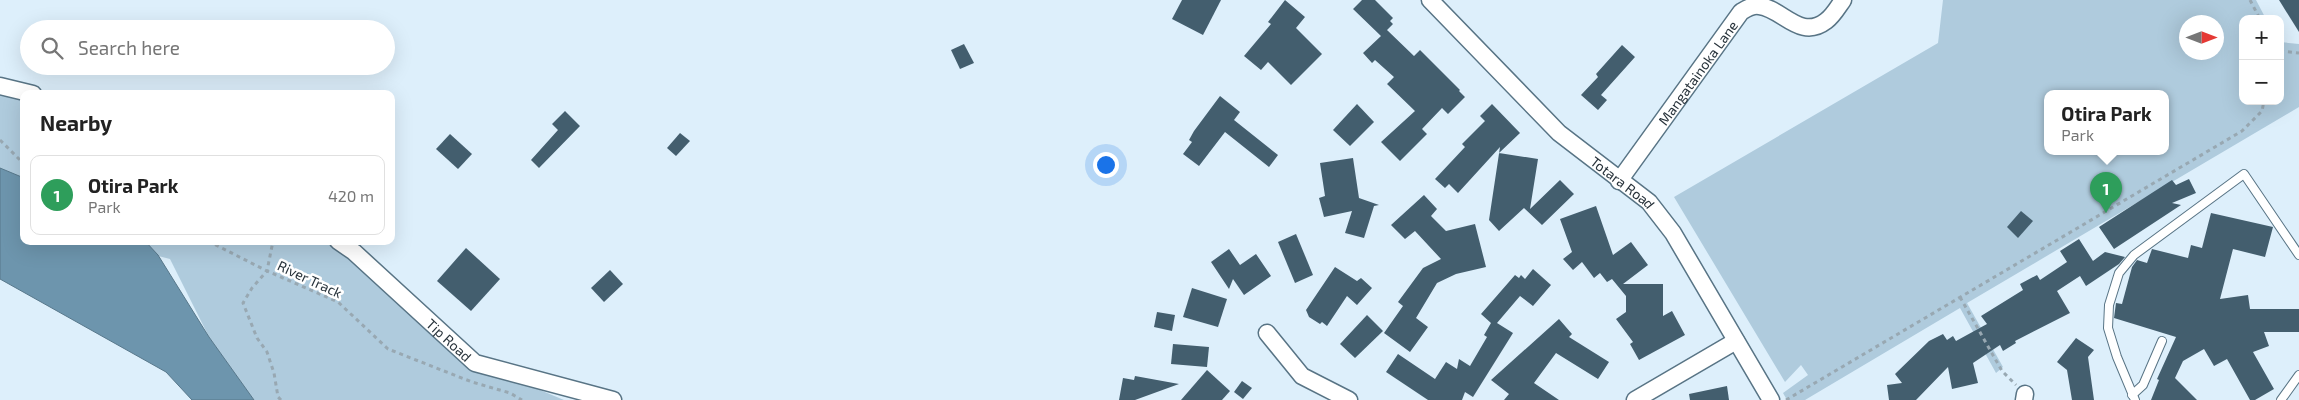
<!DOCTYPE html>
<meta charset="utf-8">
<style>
body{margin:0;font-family:"Exo 2",sans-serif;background:#f2f2f2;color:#222}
.controls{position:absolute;right:15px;top:15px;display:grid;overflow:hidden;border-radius:10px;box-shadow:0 5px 20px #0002}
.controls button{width:45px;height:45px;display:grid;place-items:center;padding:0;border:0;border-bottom:1px solid #e0e0e0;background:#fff;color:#222;font:25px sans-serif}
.compass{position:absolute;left:2179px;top:15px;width:45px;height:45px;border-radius:50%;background:#fff;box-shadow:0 5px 20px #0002;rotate:90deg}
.you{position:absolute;left:1105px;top:164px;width:18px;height:18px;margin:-12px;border:4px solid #fff;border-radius:50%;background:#1a73e8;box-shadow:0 0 0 8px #1a73e833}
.badge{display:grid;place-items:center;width:32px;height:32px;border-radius:50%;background:#0b8043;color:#fff;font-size:16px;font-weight:700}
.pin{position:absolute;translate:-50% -41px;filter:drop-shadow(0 1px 2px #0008)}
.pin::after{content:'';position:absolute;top:26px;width:18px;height:15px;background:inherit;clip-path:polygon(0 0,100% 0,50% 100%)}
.popup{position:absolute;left:2044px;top:90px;width:125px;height:65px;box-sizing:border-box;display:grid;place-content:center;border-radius:10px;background:#fff;filter:drop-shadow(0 1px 4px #0005);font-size:16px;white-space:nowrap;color:#767676}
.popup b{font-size:19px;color:#222}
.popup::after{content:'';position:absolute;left:50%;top:100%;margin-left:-10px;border:10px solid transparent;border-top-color:#fff}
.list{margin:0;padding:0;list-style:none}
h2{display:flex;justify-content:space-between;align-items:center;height:65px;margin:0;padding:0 20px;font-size:21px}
h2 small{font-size:16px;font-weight:400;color:#767676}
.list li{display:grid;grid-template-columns:32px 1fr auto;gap:15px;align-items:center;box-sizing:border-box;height:80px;margin:0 10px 10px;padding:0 10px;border:1px solid #e0e0e0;border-radius:10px}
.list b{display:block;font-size:19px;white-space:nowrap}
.list p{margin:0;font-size:16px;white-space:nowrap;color:#767676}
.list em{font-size:16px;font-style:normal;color:#767676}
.icon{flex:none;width:28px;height:28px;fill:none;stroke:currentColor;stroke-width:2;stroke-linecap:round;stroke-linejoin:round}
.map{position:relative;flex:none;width:2299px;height:400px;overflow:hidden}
.search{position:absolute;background:#fff;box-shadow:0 5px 20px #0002;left:20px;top:20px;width:375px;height:55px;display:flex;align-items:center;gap:12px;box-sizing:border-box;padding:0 18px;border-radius:28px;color:#767676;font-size:19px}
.panel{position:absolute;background:#fff;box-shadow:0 5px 20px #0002;left:20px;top:90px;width:375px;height:155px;border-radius:10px}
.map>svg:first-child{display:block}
</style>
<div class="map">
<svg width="2299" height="400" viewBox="0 0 2299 400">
<rect width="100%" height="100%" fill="#ddeffb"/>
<g fill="#afcbdd" fill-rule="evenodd">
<path d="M1943 0H2256L2266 19H2243V101H2280V42L2299 44V107L1967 303 2003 367 1996 373 1960 308 1805 400H1787L1783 393 1808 375 1801 365 1785 382 1674 197 1938 43ZM2186 22H2216V52H2186ZM2047 94H2165V152H2047Z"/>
<polygon points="0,86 24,94 24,220 0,201"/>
<polygon points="100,241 338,241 475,363 564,400 254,400 209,337 170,259"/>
</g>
<polygon fill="#6d95ad" stroke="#58788b" points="0,168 24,178 24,241 145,241 158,255 209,337 254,400 192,400 166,372 0,279"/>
<g fill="#435e6e">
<polygon points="1182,0 1221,0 1203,35 1172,19"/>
<polygon points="1285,0 1305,17 1296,28 1322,54 1291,85 1268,62 1261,70 1244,56 1271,24 1268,22"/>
<polygon points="1362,0 1375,0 1393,18 1390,21 1393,24 1381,36 1387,30 1414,56 1420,50 1460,90 1459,91 1465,97 1448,114 1442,108 1422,129 1427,134 1400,161 1381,142 1415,111 1387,84 1394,77 1375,60 1372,63 1363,53 1381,36 1353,9"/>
<polygon points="2279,0 2299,0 2299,32"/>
<polygon points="964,44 974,63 960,69 951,50"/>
<polygon points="1622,45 1635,57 1601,95 1607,100 1598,110 1581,95 1598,77 1596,74"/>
<polygon points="1220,96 1240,112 1234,120 1278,155 1269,167 1225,132 1199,166 1183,154 1192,142 1189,140 1194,131"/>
<polygon points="1357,104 1374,122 1350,146 1333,130"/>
<polygon points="1492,104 1520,133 1499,153 1538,159 1530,209 1560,180 1574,194 1542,225 1524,208 1499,231 1489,220 1500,147 1458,193 1449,184 1445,188 1435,179 1465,147 1462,144 1485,121 1480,116"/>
<polygon points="565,111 580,126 539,168 531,160 558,130 552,124"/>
<polygon points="680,133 690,141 676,156 667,148"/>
<polygon points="450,134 472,154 458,169 436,149"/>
<polygon points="1353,158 1359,198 1379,205 1374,206 1364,238 1345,233 1352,211 1324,217 1319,198 1325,196 1320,163"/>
<polygon points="2189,179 2196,193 2172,203 2181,205 2114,249 2099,227 2172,180 2176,185"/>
<polygon points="1424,195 1437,209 1431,216 1446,231 1475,224 1486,267 1456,274 1437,283 1416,318 1428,327 1410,352 1384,333 1403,306 1398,302 1423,268 1441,259 1415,231 1405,239 1391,225"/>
<polygon points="1596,206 1613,255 1631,242 1648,265 1623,284 1663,284 1663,316 1672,311 1685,335 1639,360 1630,344 1633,342 1616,319 1626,312 1626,296 1612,279 1607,282 1600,273 1594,278 1582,262 1573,270 1563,259 1572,252 1560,219"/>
<polygon points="2021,211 2033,221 2018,238 2007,227"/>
<polygon points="2211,213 2273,227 2265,257 2233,249 2220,299 2248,295 2250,309 2299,309 2299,332 2264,332 2269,346 2253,352 2274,389 2255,400 2250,400 2227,359 2214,366 2204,349 2183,361 2175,378 2197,400 2151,400 2159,380 2157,379 2176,337 2114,318 2116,303 2122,304 2132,267 2137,260 2147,263 2152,249 2188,258 2191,245 2202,248"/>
<polygon points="1296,234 1313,275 1295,283 1278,242"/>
<polygon points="2079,239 2093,261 2105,252 2125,257 2119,264 2086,286 2080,276 2057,291 2070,313 2015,341 2016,343 2003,351 2000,345 1973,363 1978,383 1952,389 1948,367 1916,400 1889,400 1887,385 1902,383 1895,374 1929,341 1943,334 1947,340 1953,336 1956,341 1987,324 1981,316 2023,290 2020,284 2037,275 2040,280 2067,262 2060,251"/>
<polygon points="466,248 500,279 471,311 437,281"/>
<polygon points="1229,249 1240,265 1256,254 1271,276 1244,295 1233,279 1229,289 1211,262"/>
<polygon points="1335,267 1357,281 1361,278 1372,288 1357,305 1347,296 1327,326 1322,322 1320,324 1309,317 1306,310"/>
<polygon points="1533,269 1551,285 1533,306 1520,296 1497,323 1513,333 1473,397 1465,392 1462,400 1428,400 1386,372 1398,354 1435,379 1446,362 1457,369 1459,359 1470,366 1487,337 1484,335 1491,323 1481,314 1515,275 1519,278 1521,275 1525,279"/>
<polygon points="610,270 623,284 604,302 591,288"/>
<polygon points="1192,288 1227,299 1218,327 1183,317"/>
<polygon points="1157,312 1175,315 1172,331 1154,327"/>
<polygon points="1367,315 1383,331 1355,358 1340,344"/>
<polygon points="1559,319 1572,334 1569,337 1609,362 1598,379 1556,353 1534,383 1559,400 1504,400 1509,394 1491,380"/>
<polygon points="2076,338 2094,350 2088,357 2094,400 2072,400 2067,370 2057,362"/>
<polygon points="1173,344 1209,347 1207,367 1171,364"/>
<polygon points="1207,370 1230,391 1222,400 1181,400"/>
<polygon points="1135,376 1179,384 1135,400 1119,400 1123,378 1134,380"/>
<polygon points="1242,381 1252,388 1243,399 1234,392"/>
<polygon points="1727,386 1729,400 1690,400 1689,394"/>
</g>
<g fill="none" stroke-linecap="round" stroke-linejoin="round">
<defs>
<g id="lane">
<polyline points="2132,395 2143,385 2162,341"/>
<polyline points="2135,400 2117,357 2108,328 2109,305 2119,273 2134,255 2244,174 2299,255"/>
<polyline points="2281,400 2299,375"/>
</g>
<g id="street">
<path id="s1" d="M1430 0 1559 133 1649 202 1673 233 1771 400"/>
<polyline points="0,86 33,94"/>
<path id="s2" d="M1619 181 1741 12C1746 9 1752 5 1759 6 1782 8 1800 41 1826 21 1833 16 1838 7 1843 0"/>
<path id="s3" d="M338 241 354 252 475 363 613 400"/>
<polyline points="1267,333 1302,376 1349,400"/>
<polyline points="1635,400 1736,341"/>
<polyline points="2024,400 2025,394"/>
</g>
</defs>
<use href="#lane" stroke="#587485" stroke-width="10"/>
<use href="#street" stroke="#587485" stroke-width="19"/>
<g stroke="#98a8b2" stroke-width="3" stroke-dasharray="4 4" stroke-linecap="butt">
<polyline points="2250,0 2260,19"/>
<polyline points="2280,51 2299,53"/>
<polyline points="0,140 24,164"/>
<polyline points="208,241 267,271 273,241"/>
<polyline points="1960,297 2002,371 2016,385"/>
<polyline points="281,400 278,397 274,373 267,352 257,338 243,303 252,288 267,271 338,302 388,349 472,382 510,393 522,400"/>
<polyline points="1786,400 2242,131 2262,111 2264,101"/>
</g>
<use href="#lane" stroke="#fff" stroke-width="8"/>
<use href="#street" stroke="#fff" stroke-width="16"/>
</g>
<g text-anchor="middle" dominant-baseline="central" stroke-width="5" stroke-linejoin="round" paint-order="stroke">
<g font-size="14" fill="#28333b" stroke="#fff">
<text stroke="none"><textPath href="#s2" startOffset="134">Mangatainoka Lane</textPath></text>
<text stroke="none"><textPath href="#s1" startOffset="266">Totara Road</textPath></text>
<text transform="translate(310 279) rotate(25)">River Track</text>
<text stroke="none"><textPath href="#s3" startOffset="149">Tip Road</textPath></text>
</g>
</g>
</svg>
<div class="controls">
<button>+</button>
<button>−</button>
</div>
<svg class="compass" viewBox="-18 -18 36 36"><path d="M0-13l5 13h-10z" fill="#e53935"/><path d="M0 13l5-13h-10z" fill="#767676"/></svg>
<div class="you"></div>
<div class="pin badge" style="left:2106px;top:213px;background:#2e9e5b">1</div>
<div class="popup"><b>Otira Park</b>Park</div>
<div class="search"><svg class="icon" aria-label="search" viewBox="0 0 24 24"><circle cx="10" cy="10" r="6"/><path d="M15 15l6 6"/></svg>Search here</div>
<section class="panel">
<h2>Nearby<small></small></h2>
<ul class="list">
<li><span class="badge" style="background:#2e9e5b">1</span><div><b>Otira Park</b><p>Park</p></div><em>420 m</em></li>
</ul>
</section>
</div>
